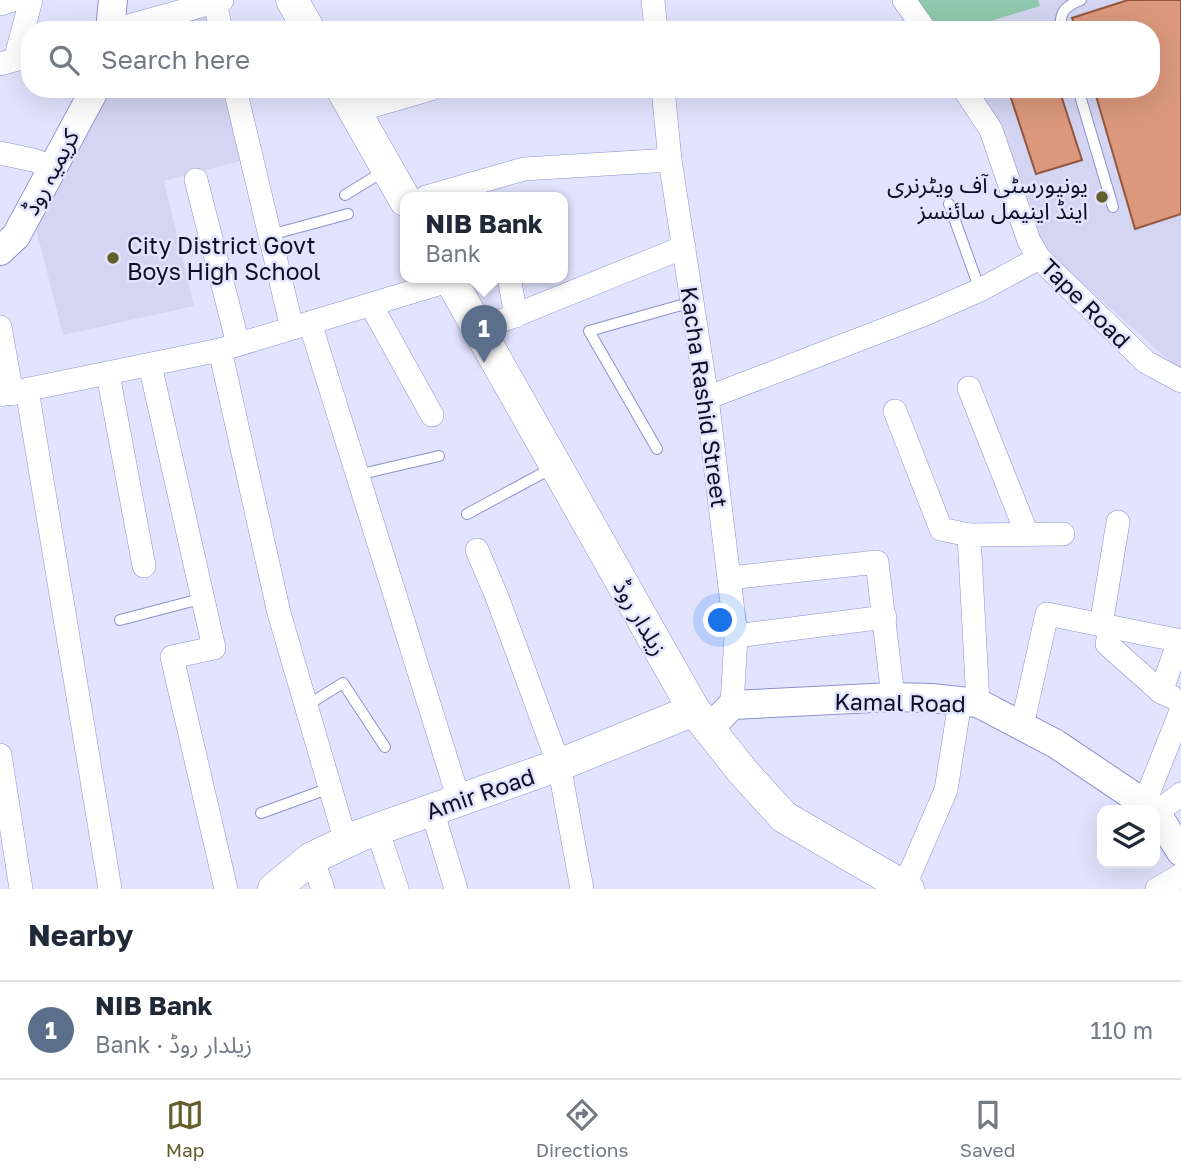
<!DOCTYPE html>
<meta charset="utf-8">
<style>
body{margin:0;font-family:"Golos Text","Noto Sans Arabic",sans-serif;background:#f2f2f3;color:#1f2937}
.controls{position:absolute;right:21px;bottom:21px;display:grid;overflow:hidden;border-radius:14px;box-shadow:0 7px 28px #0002}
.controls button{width:63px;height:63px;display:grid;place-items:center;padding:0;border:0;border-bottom:2px solid #e0e1e3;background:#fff;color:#1f2937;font:35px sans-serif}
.you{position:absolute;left:721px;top:621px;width:24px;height:24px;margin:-18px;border:5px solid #fff;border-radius:50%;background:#1a73e8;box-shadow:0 0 0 10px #1a73e833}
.badge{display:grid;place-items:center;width:46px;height:46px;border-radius:50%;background:#645e2b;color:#fff;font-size:23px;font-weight:700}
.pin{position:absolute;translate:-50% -58px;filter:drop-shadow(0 2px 4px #0008)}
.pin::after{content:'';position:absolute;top:37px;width:24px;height:21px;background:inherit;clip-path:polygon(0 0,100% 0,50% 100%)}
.popup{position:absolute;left:400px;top:192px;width:168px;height:91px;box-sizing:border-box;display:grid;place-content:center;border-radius:14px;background:#fff;filter:drop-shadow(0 2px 5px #0005);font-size:23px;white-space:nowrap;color:#747a83}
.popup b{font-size:26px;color:#1f2937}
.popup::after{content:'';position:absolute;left:50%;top:100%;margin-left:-14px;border:14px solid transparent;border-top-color:#fff}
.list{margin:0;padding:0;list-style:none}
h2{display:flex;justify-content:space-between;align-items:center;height:91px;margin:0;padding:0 28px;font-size:30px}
h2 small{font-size:23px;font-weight:400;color:#747a83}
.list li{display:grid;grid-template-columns:46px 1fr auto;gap:21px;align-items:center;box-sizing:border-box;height:98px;padding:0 28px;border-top:2px solid #e0e1e3}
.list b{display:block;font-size:26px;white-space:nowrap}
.list p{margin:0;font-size:23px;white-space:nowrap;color:#747a83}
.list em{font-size:23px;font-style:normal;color:#747a83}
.icon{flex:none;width:38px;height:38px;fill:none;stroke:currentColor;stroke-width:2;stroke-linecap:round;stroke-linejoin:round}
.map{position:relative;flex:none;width:1181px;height:889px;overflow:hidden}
.search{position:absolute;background:#fff;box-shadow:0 7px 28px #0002;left:21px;right:21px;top:21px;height:77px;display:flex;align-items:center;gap:18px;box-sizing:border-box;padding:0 24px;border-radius:28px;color:#747a83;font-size:26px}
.sheet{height:189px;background:#fff}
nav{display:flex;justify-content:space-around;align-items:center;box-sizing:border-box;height:98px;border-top:2px solid #e0e1e3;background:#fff;font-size:19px;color:#747a83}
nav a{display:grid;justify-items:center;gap:4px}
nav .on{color:#645e2b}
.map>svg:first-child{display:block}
</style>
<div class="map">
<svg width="1181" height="889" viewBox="0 0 1181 889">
<rect width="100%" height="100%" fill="#e2e4ff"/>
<g fill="#d3d5f2">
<polygon points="912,0 1181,0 1181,371 1074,276 1037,238 973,89 1151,89 1151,30 933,30"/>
<polygon points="215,2 221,30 114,30"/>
<polygon points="95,89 233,89 248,159 164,181 194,306 63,335 31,209"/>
</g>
<polygon fill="#90c9ad" points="912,0 1038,0 1040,6 961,30 933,30"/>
<g fill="#db987c" stroke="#94563d" stroke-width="2">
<polygon points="1128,0 1181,0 1181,214 1135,229 1094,89 1151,89 1151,30 1076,30 1072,18"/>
<polygon points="1037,23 1039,30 1013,30"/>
<polygon points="1008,89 1059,89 1082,160 1036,174"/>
</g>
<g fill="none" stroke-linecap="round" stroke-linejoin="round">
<defs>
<g id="service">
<path d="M1061 30C1059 12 1065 6 1081 0"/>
<polyline points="1078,89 1113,207"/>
<polyline points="345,195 384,171"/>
<polyline points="949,204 980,290"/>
<polyline points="270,235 348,214"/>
<polyline points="657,449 589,331 692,302"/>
<polyline points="357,475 439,456"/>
<polyline points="467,514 554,467"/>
<polyline points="120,620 204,598"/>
<polyline points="306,706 343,683 385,747"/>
<polyline points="261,813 330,788"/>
</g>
<g id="minor">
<polyline points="653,0 656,30"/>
<polyline points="904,0 925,30"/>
<polyline points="215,2 221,30"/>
<polyline points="0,4 13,0"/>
<polyline points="114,30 222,0"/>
<polyline points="0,64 15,60 31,0"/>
<polyline points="235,89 292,328"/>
<polyline points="663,89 670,160 707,398 736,636 732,705"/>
<polyline points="964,89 991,130 1029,241 1039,258 1146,362 1181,381"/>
<polyline points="355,111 431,89"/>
<polyline points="0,153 33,160 53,167"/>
<polyline points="196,180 238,344"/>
<polyline points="426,197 524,169 670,160"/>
<polyline points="509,277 516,316"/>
<polyline points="371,305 432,415"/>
<polyline points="310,323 459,800"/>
<polyline points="0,327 12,394"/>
<polyline points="479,330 684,247"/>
<polyline points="220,350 279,613 346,842"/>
<polyline points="150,365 214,648 172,657 226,889"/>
<polyline points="108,374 144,566"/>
<polyline points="969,388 1027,534"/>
<polyline points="27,390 110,889"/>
<polyline points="0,395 220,350 451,280"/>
<polyline points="707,398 925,314 980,290 1039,258"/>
<polyline points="895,411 941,529 969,535"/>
<polyline points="477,550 497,597 559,765 582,889"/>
<polyline points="729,578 877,562 893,697"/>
<polyline points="1101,625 1118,522"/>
<polyline points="1111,627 1107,644 1161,692"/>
<polyline points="736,636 885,617"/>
<polyline points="1172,697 1161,692 1179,641"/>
<polyline points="978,703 969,535 1063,534"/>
<polyline points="1022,726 1047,614 1181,641"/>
<polyline points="0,755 21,889"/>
<polyline points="1144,804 1181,711"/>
<polyline points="432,810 456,889"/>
<polyline points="1157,812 1181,794"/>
<polyline points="377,829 397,889"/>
<polyline points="312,858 323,889"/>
<polyline points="904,887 946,790 960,702"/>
<polyline points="1157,889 1181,875"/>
</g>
<g id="tertiary">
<polyline points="110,30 113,0"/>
<polyline points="0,251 16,236 95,89"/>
<polyline points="710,728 732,705 893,697 931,698 978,703 1056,744 1154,810"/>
<polyline points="1155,811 1181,852"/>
</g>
<g id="secondary">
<polyline points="292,0 309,30"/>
<polyline points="342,89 405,200"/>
<polyline points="449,277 694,710 743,772 784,817 908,889"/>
<polyline points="274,889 312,858 361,835 559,765 694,710"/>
</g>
</defs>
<use href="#service" stroke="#8f90ce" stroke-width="12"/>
<use href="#minor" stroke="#8f90ce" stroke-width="24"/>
<use href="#tertiary" stroke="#8f90ce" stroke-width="30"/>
<use href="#secondary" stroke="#8f90ce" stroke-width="33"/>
<use href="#service" stroke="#fff" stroke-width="10"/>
<use href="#minor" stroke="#fff" stroke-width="23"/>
<use href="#tertiary" stroke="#fff" stroke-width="28"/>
<use href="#secondary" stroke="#fff" stroke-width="32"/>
</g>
<g fill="#645e2b" stroke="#e2e4ff" stroke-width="2.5">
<circle cx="1102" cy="197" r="7"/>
<circle cx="113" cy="258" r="7"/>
</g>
<g text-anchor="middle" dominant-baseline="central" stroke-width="5" stroke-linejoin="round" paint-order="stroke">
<g font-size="23" fill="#0f0e24" stroke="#e2e4ff">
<text transform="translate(50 172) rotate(-62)">کریمیہ روڈ</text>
<text transform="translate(1086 303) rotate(45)">Tape Road</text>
<text transform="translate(705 397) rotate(82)">Kacha Rashid Street</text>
<text transform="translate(641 617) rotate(60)">زیلدار روڈ</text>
<text transform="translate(900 702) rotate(1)">Kamal Road</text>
<text transform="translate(480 793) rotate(-19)">Amir Road</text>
</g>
<g font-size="23" fill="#0f0e24" stroke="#e2e4ff" text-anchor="end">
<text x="1088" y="184">یونیورسٹی آف ویٹرنری<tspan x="1088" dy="26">اینڈ اینیمل سائنسز</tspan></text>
<text x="127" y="245" text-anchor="start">City District Govt<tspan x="127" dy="26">Boys High School</tspan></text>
</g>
</g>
</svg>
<div class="controls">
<button><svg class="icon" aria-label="layers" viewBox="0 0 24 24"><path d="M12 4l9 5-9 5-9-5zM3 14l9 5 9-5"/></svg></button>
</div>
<div class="you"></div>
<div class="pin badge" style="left:484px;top:363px;background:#5c6f8a">1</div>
<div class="popup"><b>NIB Bank</b>Bank</div>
<div class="search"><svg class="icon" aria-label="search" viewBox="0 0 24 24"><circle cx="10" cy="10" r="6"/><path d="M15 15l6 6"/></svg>Search here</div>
</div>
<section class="sheet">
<h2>Nearby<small></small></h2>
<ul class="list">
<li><span class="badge" style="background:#5c6f8a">1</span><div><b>NIB Bank</b><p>Bank · زیلدار روڈ</p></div><em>110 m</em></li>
</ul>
</section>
<nav>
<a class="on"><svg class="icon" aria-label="map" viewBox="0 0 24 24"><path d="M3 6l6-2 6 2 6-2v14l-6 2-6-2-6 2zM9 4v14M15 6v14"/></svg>Map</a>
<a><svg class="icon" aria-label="directions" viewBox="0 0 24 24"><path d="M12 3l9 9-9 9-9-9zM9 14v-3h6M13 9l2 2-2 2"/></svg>Directions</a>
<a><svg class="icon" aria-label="saved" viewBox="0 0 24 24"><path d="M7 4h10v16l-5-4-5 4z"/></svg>Saved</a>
</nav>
